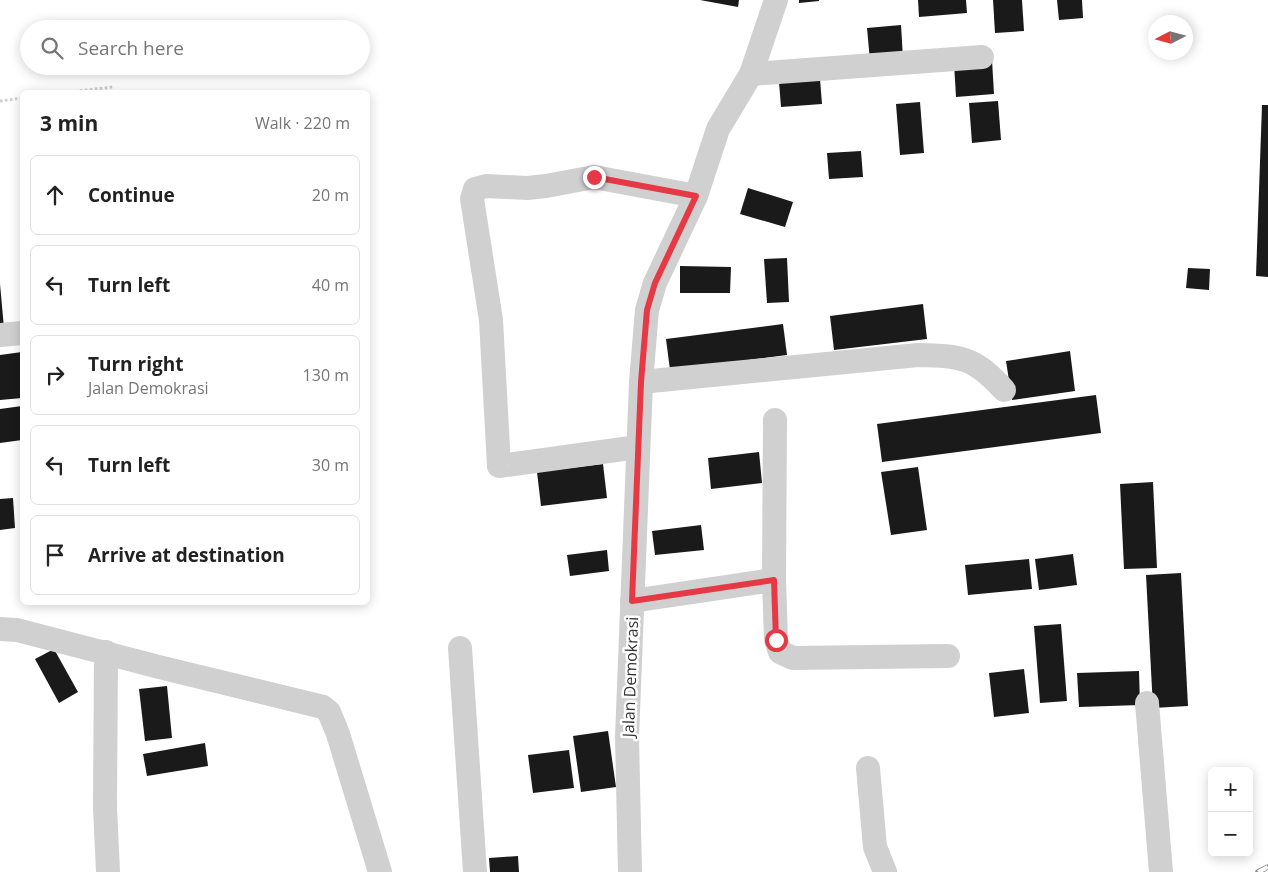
<!DOCTYPE html>
<meta charset="utf-8">
<style>
body{margin:0;font-family:"Open Sans",sans-serif;background:#f2f2f2;color:#222}
.controls{position:absolute;right:15px;bottom:15px;display:grid;overflow:hidden;border-radius:8px;box-shadow:0 2px 12px #0003}
.controls button{width:45px;height:45px;display:grid;place-items:center;padding:0;border:0;border-bottom:1px solid #e0e0e0;background:#fff;color:#222;font:25px sans-serif}
.compass{position:absolute;left:1148px;top:15px;width:45px;height:45px;border-radius:50%;background:#fff;box-shadow:0 2px 12px #0003;rotate:264deg}
.stop{position:absolute;width:15px;height:15px;margin:-11px;border:4px solid #e63946;border-radius:50%;background:#fff}
.stop.end{background:#e63946;border-color:#fff;box-shadow:0 1px 5px #0008}
.list{margin:0;padding:0;list-style:none}
h2{display:flex;justify-content:space-between;align-items:center;height:65px;margin:0;padding:0 20px;font-size:21px}
h2 small{font-size:16px;font-weight:400;color:#767676}
.list li{display:grid;grid-template-columns:32px 1fr auto;gap:15px;align-items:center;box-sizing:border-box;height:80px;margin:0 10px 10px;padding:0 10px;border:1px solid #e0e0e0;border-radius:8px}
.list b{display:block;font-size:19px;white-space:nowrap}
.list p{margin:0;font-size:16px;white-space:nowrap;color:#767676}
.list em{font-size:16px;font-style:normal;color:#767676}
.icon{flex:none;width:28px;height:28px;fill:none;stroke:currentColor;stroke-width:2;stroke-linecap:round;stroke-linejoin:round}
.map{position:relative;flex:none;width:1268px;height:872px;overflow:hidden}
.search{position:absolute;background:#fff;box-shadow:0 2px 12px #0003;left:20px;top:20px;width:350px;height:55px;display:flex;align-items:center;gap:12px;box-sizing:border-box;padding:0 18px;border-radius:28px;color:#767676;font-size:19px}
.panel{position:absolute;background:#fff;box-shadow:0 2px 12px #0003;left:20px;top:90px;width:350px;height:515px;border-radius:8px}
.map>svg:first-child{display:block}
</style>
<div class="map">
<svg width="1268" height="872" viewBox="0 0 1268 872">
<rect width="100%" height="100%" fill="#fff"/>
<g fill="#1a1a1a">
<polygon points="700,0 739,0 738,7"/>
<polygon points="799,0 819,0 819,1 799,3"/>
<polygon points="918,0 966,0 967,13 919,17"/>
<polygon points="993,0 1022,0 1024,31 995,33"/>
<polygon points="1057,0 1082,0 1083,18 1059,20"/>
<polygon points="901,25 903,58 870,61 867,28"/>
<polygon points="992,60 994,94 956,97 954,63"/>
<polygon points="820,79 822,104 781,107 779,82"/>
<polygon points="998,101 1001,140 972,143 969,103"/>
<polygon points="920,102 924,153 900,155 896,104"/>
<polygon points="1262,105 1268,105 1268,277 1256,276"/>
<polygon points="861,151 863,177 829,179 827,153"/>
<polygon points="748,188 793,202 785,227 740,214"/>
<polygon points="787,258 789,302 767,303 764,259"/>
<polygon points="680,266 731,267 730,293 680,293"/>
<polygon points="1188,268 1210,269 1209,290 1186,288"/>
<polygon points="0,284 4,328 0,328"/>
<polygon points="923,304 927,339 834,350 830,316"/>
<polygon points="783,324 787,355 670,370 666,339"/>
<polygon points="1070,351 1075,391 1012,400 1006,361"/>
<polygon points="22,352 22,398 0,400 0,355"/>
<polygon points="1096,395 1101,433 882,462 877,424"/>
<polygon points="22,406 22,440 0,443 0,409"/>
<polygon points="759,452 762,483 711,489 708,458"/>
<polygon points="603,464 607,498 541,506 537,472"/>
<polygon points="918,467 927,530 891,535 881,472"/>
<polygon points="1153,482 1157,568 1124,569 1120,484"/>
<polygon points="13,498 15,528 0,530 0,499"/>
<polygon points="701,525 704,550 655,555 652,531"/>
<polygon points="607,550 609,571 570,576 567,555"/>
<polygon points="1073,554 1077,585 1039,590 1035,559"/>
<polygon points="1029,559 1032,589 968,595 965,565"/>
<polygon points="1181,573 1188,706 1153,708 1146,575"/>
<polygon points="1061,624 1067,701 1040,703 1034,626"/>
<polygon points="54,649 78,692 59,703 35,659"/>
<polygon points="1024,669 1029,713 994,717 989,673"/>
<polygon points="1139,671 1140,705 1079,707 1077,673"/>
<polygon points="167,686 172,738 145,741 139,689"/>
<polygon points="608,731 616,787 581,792 573,736"/>
<polygon points="205,743 208,766 147,776 143,754"/>
<polygon points="569,750 574,788 533,793 528,755"/>
<polygon points="518,856 519,872 490,872 489,858"/>
</g>
<g fill="none" stroke-linecap="round" stroke-linejoin="round">
<g stroke="#cdcdcd" stroke-width="3" stroke-dasharray="2.5 2.5" stroke-linecap="butt">
<polyline points="70,92 113,87"/>
<polyline points="0,101 22,98"/>
</g>
<g stroke="#d0d0d0" stroke-width="24">
<polyline points="751,74 982,57"/>
<polyline points="0,335 22,333"/>
<path d="M641 382 918 355C962 356 974 357 1004 390"/>
<polyline points="775,420 774,580 776,640 780,652 793,658 948,656"/>
<polyline points="638,447 499,466 491,320 472,199 475,189 486,186 527,188 546,186 594,177 696,196"/>
<polyline points="632,601 774,580"/>
<polyline points="0,629 17,630 159,667 323,707 329,712 338,734 380,872"/>
<polyline points="460,648 475,872"/>
<polyline points="106,652 105,807 108,872"/>
<polyline points="1147,703 1161,872"/>
<polyline points="868,768 875,847 885,872"/>
<polyline points="630,872 627,737 641,382 647,310 655,283 696,196 718,129 751,74 776,0"/>
</g>
<defs>
<polyline id="rail" points="1258,872 1268,867"/>
</defs>
<use href="#rail" stroke="#888" stroke-width="5.5"/>
<use href="#rail" stroke="#fff" stroke-width="4" stroke-dasharray="11" stroke-linecap="butt"/>
</g>
<g fill="none" stroke-linecap="round" stroke-linejoin="round">
<polyline stroke="#e63946" stroke-width="6" points="594,177 696,196 655,283 647,310 641,382 632,601 774,580 776,640"/>
</g>
<g text-anchor="middle" dominant-baseline="central" stroke-width="5" stroke-linejoin="round" paint-order="stroke">
<g font-size="16" fill="#333" stroke="#fff">
<text transform="translate(630 677) rotate(-88)">Jalan Demokrasi</text>
</g>
</g>
</svg>
<div class="controls">
<button>+</button>
<button>−</button>
</div>
<svg class="compass" viewBox="-18 -18 36 36"><path d="M0-13l5 13h-10z" fill="#e53935"/><path d="M0 13l5-13h-10z" fill="#767676"/></svg>
<div class="stop" style="left:776px;top:640px"></div>
<div class="stop end" style="left:594px;top:177px"></div>
<div class="search"><svg class="icon" aria-label="search" viewBox="0 0 24 24"><circle cx="10" cy="10" r="6"/><path d="M15 15l6 6"/></svg>Search here</div>
<section class="panel">
<h2>3 min<small>Walk · 220 m</small></h2>
<ul class="list">
<li><svg class="icon" aria-label="ahead" viewBox="0 0 24 24"><path d="M12 20V5M6 11l6-6 6 6"/></svg><div><b>Continue</b></div><em>20 m</em></li>
<li><svg class="icon" aria-label="left" viewBox="0 0 24 24"><path d="M17 20v-9H6M10 6l-5 5 5 5"/></svg><div><b>Turn left</b></div><em>40 m</em></li>
<li><svg class="icon" aria-label="right" viewBox="0 0 24 24"><path d="M7 20v-9h11M14 6l5 5-5 5"/></svg><div><b>Turn right</b><p>Jalan Demokrasi</p></div><em>130 m</em></li>
<li><svg class="icon" aria-label="left" viewBox="0 0 24 24"><path d="M17 20v-9H6M10 6l-5 5 5 5"/></svg><div><b>Turn left</b></div><em>30 m</em></li>
<li><svg class="icon" aria-label="arrive" viewBox="0 0 24 24"><path d="M6 21V4h12l-3 4 3 4H6"/></svg><div><b>Arrive at destination</b></div></li>
</ul>
</section>
</div>
